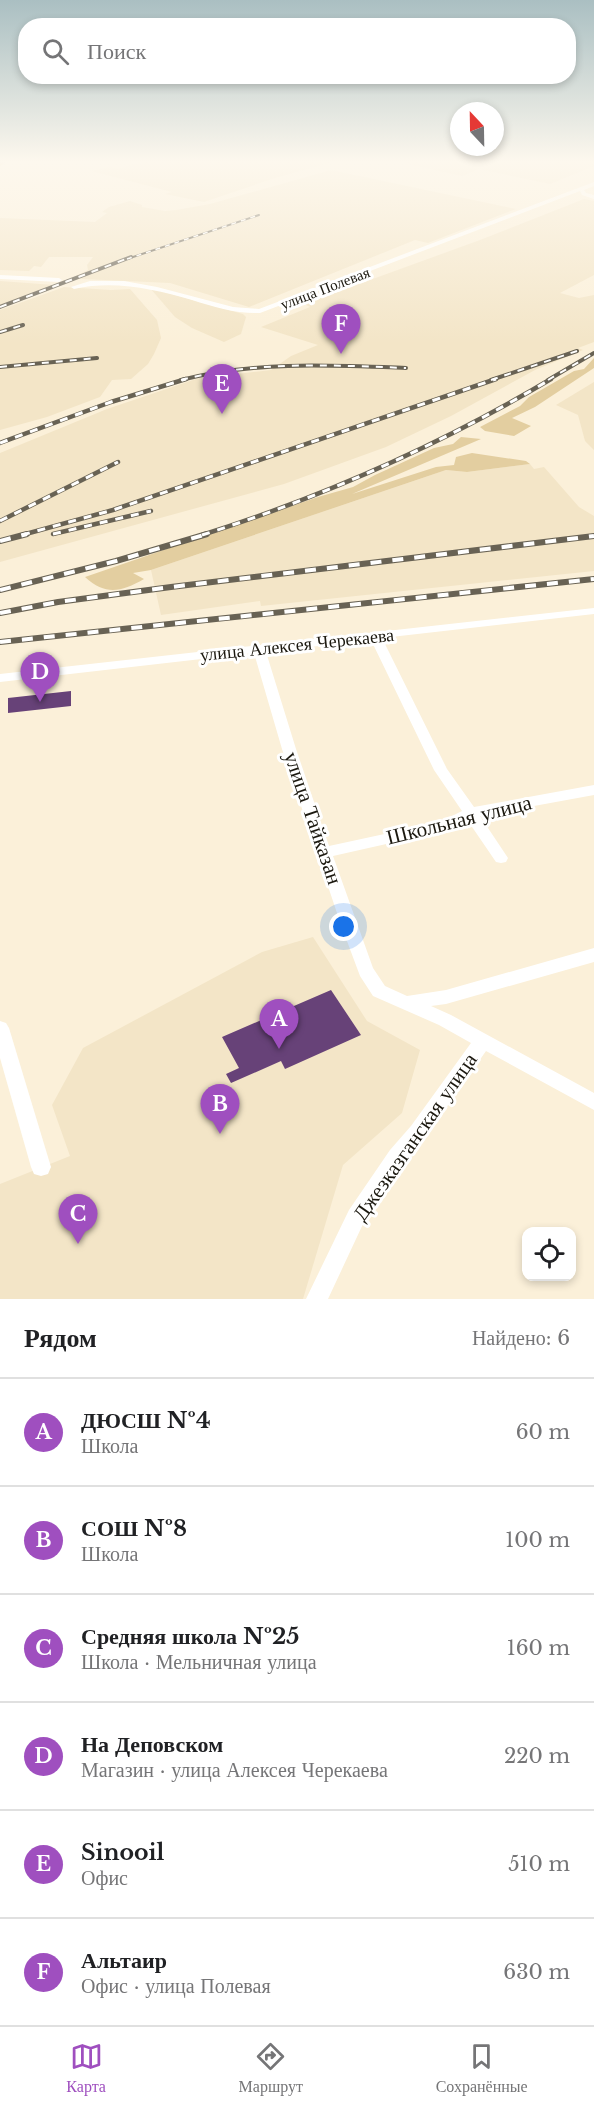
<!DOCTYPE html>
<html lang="ru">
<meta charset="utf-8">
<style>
body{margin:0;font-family:"Libre Baskerville",serif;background:#f2f2f2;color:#202124}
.controls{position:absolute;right:18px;bottom:18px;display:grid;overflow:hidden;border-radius:12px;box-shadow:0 3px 9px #0003}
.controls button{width:54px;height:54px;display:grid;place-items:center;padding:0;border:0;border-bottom:2px solid #e0e0e0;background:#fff;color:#202124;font:30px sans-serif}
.compass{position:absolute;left:450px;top:102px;width:54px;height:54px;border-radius:50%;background:#fff;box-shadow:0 3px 9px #0003;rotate:338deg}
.you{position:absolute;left:344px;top:927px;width:21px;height:21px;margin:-15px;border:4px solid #fff;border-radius:50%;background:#1a73e8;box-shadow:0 0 0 9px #1a73e833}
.badge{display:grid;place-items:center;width:39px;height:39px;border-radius:50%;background:#9f4fbf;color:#fff;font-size:20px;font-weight:700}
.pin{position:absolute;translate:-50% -50px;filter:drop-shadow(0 2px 3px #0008)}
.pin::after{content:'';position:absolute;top:32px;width:21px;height:18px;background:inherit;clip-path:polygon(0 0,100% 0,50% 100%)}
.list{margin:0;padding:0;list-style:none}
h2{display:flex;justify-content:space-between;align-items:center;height:78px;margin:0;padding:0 24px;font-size:26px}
h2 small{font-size:20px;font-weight:400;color:#757577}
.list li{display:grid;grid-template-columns:39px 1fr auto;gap:18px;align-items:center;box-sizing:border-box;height:108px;padding:0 24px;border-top:2px solid #e0e0e0}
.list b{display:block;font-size:22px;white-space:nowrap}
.list p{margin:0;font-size:20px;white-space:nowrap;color:#757577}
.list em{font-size:20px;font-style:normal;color:#757577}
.icon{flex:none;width:33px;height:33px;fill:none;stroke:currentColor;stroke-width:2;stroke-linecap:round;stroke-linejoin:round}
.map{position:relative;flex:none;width:594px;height:1299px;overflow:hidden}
.search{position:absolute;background:#fff;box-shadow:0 3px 9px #0003;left:18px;right:18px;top:18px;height:66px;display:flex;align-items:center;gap:15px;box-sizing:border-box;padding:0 21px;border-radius:24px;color:#757577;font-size:22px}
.sheet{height:726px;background:#fff}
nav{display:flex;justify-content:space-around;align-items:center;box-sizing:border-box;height:84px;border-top:2px solid #e0e0e0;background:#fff;font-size:16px;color:#757577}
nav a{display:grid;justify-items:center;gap:3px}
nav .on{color:#9f4fbf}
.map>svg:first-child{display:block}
</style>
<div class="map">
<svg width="594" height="1299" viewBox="0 0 594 1299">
<rect width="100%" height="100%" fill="#fbf0d9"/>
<g fill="#f3e5c7">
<polygon points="141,162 333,162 275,178 204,202 165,194 172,192 91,171 109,167 118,169"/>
<polygon points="399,162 594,162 594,166 550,184 479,169 462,176"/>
<polygon points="331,170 516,209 428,243 415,240 249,307 170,283 82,279 76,276 88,270 87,265 93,257 49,257 41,267 34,266 29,271 0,270 0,218 95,222 107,213 102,212 109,207 130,201 142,205 142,207 165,211 176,210 210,204"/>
<polygon points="584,199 594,201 594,275 560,293 579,298 594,295 594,342 578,348 583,350 535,370 451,416 386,447 284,484 0,562 0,453 107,409 199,378 271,370 291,356 318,345 261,327 310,307 304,304 480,240"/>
<polygon points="0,281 54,285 0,306"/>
<polygon points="64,287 111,290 130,289 157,320 161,338 154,354 148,364 131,379 112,380 100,397 47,417 0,430 0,310"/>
<polygon points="150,288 243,314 246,317 241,334 224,342 192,328 175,317"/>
<polygon points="594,382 594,450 585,441 578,415 556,405"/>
<polygon points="530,464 534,469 544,467 579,507 594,516 594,571 261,606 260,601 161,615 151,570 446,470 467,472"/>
<polygon points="313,937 367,1021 420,1050 402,1113 343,1165 303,1299 0,1299 0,1184 70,1156 52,1105 83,1048 262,952"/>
</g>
<g fill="#e3cea0">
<polygon points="594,358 594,368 535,407 512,418 531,426 514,436 485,431 480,427 520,406 529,397 574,371 584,369"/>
<path d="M461 437 481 439 352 494 436 467 454 465 456 457 472 453 526 461 530 464 467 472 446 470 151 570 133 573 144 579C121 592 106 596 85 577L318 497 353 487 375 475 434 448 453 444Z"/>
</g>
<g fill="#674278">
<polygon points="71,691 71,706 8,713 8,698"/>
<polygon points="331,990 361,1035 285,1069 281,1061 231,1083 226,1074 239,1068 222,1037"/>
</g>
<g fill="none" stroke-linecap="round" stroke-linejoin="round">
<g fill="#fff" fill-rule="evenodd">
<path d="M594 182V186L584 190 586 193 594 195V199L582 195 580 191 260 313C237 314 214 307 192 300 153 289 115 280 74 289L71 287 90 281H124L157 287 233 307 259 309Z"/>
<polygon points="0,275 59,278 62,280 59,282 0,279"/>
<path d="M594 608V614L382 638 447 769 474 807 594 785V795L480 816 508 858 506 862 501 863 496 862 468 821 444 831 333 856 373 968 385 986 407 996 446 990 594 948V962L446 1004 431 1006 451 1015 594 1093V1110L486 1051 425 1138 404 1162 363 1224 328 1299H306L349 1210 390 1150 411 1126 471 1043 439 1025 373 996 360 976 341 925 282 749 254 653 0 682V674ZM371 640 434 770 462 811 440 822 329 846 296 749 266 652Z"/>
<polygon points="0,1021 6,1023 9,1028 51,1167 48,1174 41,1176 34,1174 31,1167 0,1058"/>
</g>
<polygon fill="#d1b766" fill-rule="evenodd" points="0,162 6,162 0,166"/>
<defs>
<polyline id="rail-far3" points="127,259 259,215"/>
<g id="rail-far2">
<polyline points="0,307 131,257"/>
<polyline points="0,332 23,325"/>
<polyline points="0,367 97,358"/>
<path d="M181 380C255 361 330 365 406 368"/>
<polyline points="491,380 577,351"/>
<polyline points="548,380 594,353"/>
</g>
<g id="rail-far1">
<polyline points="0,443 111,402 186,379"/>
<polyline points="0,521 118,462"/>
<polyline points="53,534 151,511"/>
<polyline points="22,535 113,510 496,379"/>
<path d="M202 535C325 496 440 445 551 379"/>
</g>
<g id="rail">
<polyline points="0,541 27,534"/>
<polyline points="0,590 116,561 207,534"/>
<polyline points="0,613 58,602 171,587 594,536"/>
<polyline points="0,642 594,579"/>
</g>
</defs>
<use href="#rail-far3" stroke="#686254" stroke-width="2"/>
<use href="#rail-far2" stroke="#686254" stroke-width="4"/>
<use href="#rail-far1" stroke="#686254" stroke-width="4.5"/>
<use href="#rail" stroke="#686254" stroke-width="6"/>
<use href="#rail-far3" stroke="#fff" stroke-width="1.5" stroke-dasharray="5" stroke-linecap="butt"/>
<use href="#rail-far2" stroke="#fff" stroke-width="2" stroke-dasharray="7" stroke-linecap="butt"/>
<use href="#rail-far1" stroke="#fff" stroke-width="3" stroke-dasharray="8" stroke-linecap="butt"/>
<use href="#rail" stroke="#fff" stroke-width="4" stroke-dasharray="11" stroke-linecap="butt"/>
</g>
<linearGradient id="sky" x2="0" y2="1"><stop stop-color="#aabfc2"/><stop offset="0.47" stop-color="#fdf8ee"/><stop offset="1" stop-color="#fdf8ee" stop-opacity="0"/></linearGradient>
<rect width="594" height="344" fill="url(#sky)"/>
<g text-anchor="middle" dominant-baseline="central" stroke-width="6" stroke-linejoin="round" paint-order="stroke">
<g font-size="15" fill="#1b180f" stroke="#fff">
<text transform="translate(325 288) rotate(-21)">улица Полевая</text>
</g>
<g font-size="18" fill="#1b180f" stroke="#fff">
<text transform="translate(297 645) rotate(-6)">улица Алексея Черекаева</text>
</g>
<g font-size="21" fill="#1b180f" stroke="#fff">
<text transform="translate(313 818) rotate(71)">улица Тайказан</text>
<text transform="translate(459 820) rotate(-14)">Школьная улица</text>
<text transform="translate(415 1137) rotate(-55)">Джезказганская улица</text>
</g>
</g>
</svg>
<div class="controls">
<button><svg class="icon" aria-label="locate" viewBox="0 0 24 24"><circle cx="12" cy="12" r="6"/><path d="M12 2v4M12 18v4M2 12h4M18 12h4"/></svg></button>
</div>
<svg class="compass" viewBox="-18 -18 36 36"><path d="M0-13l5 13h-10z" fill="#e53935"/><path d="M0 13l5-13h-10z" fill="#757577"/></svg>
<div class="you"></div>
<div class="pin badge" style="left:279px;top:1049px">A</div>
<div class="pin badge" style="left:220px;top:1134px">B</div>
<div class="pin badge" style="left:78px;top:1244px">C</div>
<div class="pin badge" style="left:40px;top:702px">D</div>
<div class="pin badge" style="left:222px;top:414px">E</div>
<div class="pin badge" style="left:341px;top:354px">F</div>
<div class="search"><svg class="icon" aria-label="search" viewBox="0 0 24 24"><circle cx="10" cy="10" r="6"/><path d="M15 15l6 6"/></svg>Поиск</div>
</div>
<section class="sheet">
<h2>Рядом<small>Найдено: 6</small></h2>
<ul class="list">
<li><span class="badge">A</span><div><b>ДЮСШ №4</b><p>Школа</p></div><em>60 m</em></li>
<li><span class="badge">B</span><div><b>СОШ №8</b><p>Школа</p></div><em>100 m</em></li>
<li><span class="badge">C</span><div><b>Средняя школа №25</b><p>Школа · Мельничная улица</p></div><em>160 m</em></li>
<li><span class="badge">D</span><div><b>На Деповском</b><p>Магазин · улица Алексея Черекаева</p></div><em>220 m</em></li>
<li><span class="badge">E</span><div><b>Sinooil</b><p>Офис</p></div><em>510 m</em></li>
<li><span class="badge">F</span><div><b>Альтаир</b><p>Офис · улица Полевая</p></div><em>630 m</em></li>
</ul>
</section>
<nav>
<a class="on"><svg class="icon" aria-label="map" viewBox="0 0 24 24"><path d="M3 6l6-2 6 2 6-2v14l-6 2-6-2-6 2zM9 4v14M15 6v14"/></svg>Карта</a>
<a><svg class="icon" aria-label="directions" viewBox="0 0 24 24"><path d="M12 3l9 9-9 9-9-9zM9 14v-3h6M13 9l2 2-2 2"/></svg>Маршрут</a>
<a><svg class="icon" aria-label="saved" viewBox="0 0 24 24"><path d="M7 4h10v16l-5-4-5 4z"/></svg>Сохранённые</a>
</nav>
